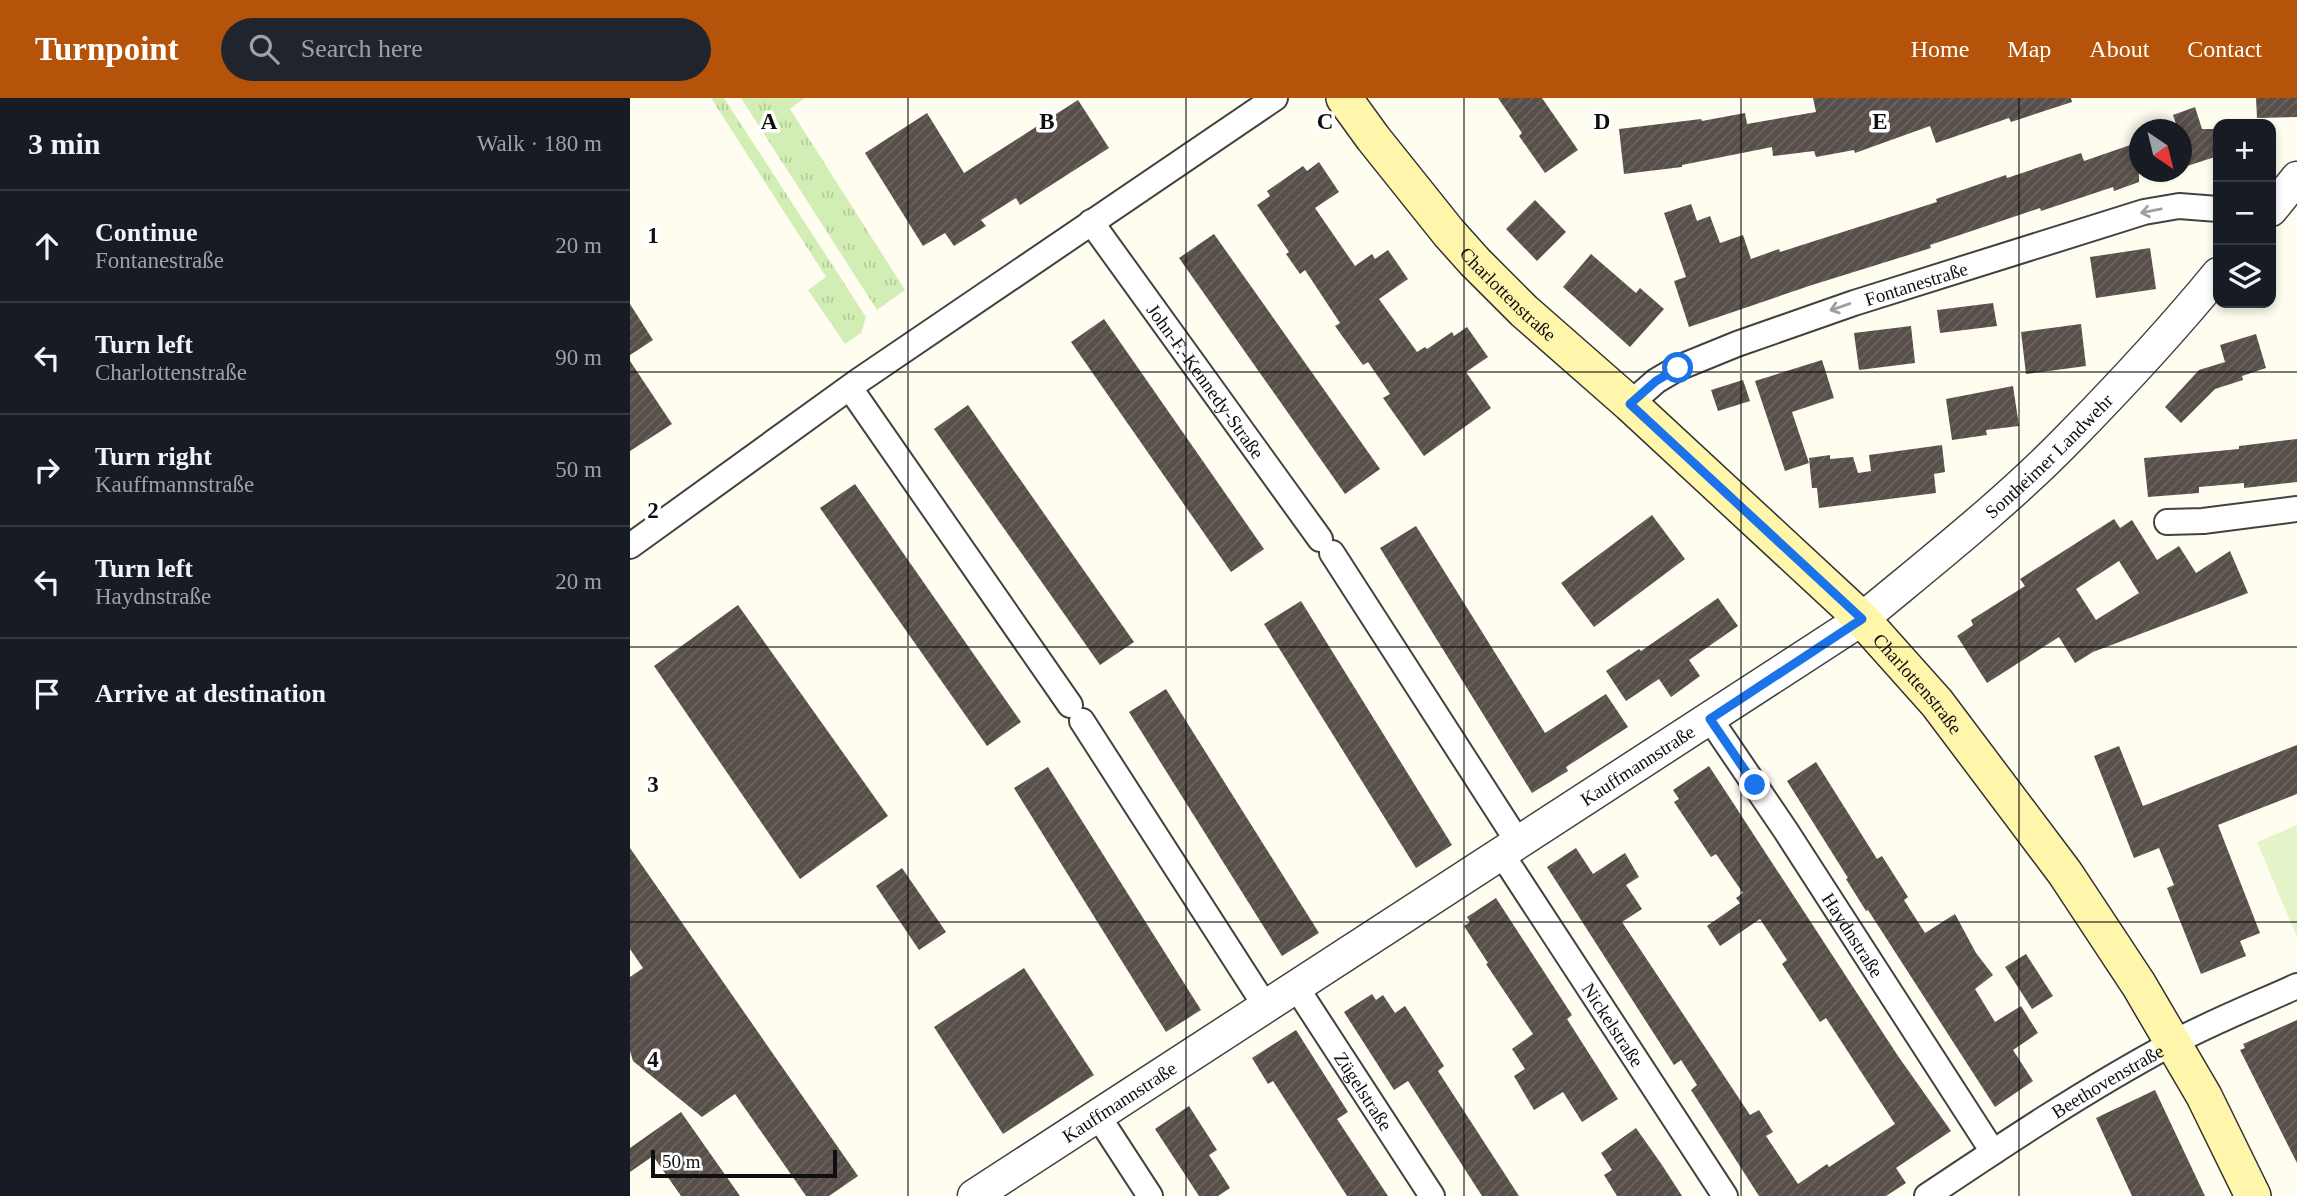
<!DOCTYPE html>
<meta charset="utf-8">
<style>
body{margin:0;font-family:"Times New Roman",serif;background:#20242c;color:#f1f3f6}
.controls{position:absolute;right:21px;top:21px;display:grid;overflow:hidden;border-radius:14px;box-shadow:0 4px 10px #0003}
.controls button{width:63px;height:63px;display:grid;place-items:center;padding:0;border:0;border-bottom:2px solid #363941;background:#171b24;color:#f1f3f6;font:35px sans-serif}
.compass{position:absolute;left:1499px;top:21px;width:63px;height:63px;border-radius:50%;background:#171b24;box-shadow:0 4px 10px #0003;rotate:145deg}
.scale{position:absolute;left:21px;bottom:18px;width:186px;box-sizing:border-box;padding-left:7px;border:4px solid #0f0f0f;border-top:0;font-size:19px;line-height:24px;white-space:nowrap;color:#0f0f0f;-webkit-text-stroke:5px #fff;paint-order:stroke}
.stop{position:absolute;width:21px;height:21px;margin:-16px;border:5px solid #1a73e8;border-radius:50%;background:#fff}
.stop.end{background:#1a73e8;border-color:#fff;box-shadow:0 2px 7px #0008}
.list{margin:0;padding:0;list-style:none}
h2{display:flex;justify-content:space-between;align-items:center;height:91px;margin:0;padding:0 28px;font-size:30px}
h2 small{font-size:23px;font-weight:400;color:#9ea1a6}
.list li{display:grid;grid-template-columns:46px 1fr auto;gap:21px;align-items:center;box-sizing:border-box;height:112px;padding:0 28px;border-top:2px solid #363941}
.list b{display:block;font-size:26px;white-space:nowrap}
.list p{margin:0;font-size:23px;white-space:nowrap;color:#9ea1a6}
.list em{font-size:23px;font-style:normal;color:#9ea1a6}
.icon{flex:none;width:38px;height:38px;fill:none;stroke:currentColor;stroke-width:2;stroke-linecap:round;stroke-linejoin:round}
.map{position:relative;flex:none;width:1667px;height:1098px;overflow:hidden}
header{display:flex;align-items:center;gap:42px;box-sizing:border-box;height:98px;padding:0 35px;background:#b45309;color:#fff}
header strong{font-size:33px}
nav{display:flex;gap:38px;margin-inline-start:auto;font-size:24px}
.search{width:490px;height:63px;background:#20242c;display:flex;align-items:center;gap:18px;box-sizing:border-box;padding:0 24px;border-radius:38px;color:#9ea1a6;font-size:26px}
main{display:flex}
aside{flex:1;background:#171b24}
.map>svg:first-child{display:block}
</style>
<header>
<strong>Turnpoint</strong>
<div class="search"><svg class="icon" aria-label="search" viewBox="0 0 24 24"><circle cx="10" cy="10" r="6"/><path d="M15 15l6 6"/></svg>Search here</div>
<nav><a>Home</a><a>Map</a><a>About</a><a>Contact</a></nav>
</header>
<main>
<aside>
<h2>3 min<small>Walk · 180 m</small></h2>
<ul class="list">
<li><svg class="icon" aria-label="ahead" viewBox="0 0 24 24"><path d="M12 20V5M6 11l6-6 6 6"/></svg><div><b>Continue</b><p>Fontanestraße</p></div><em>20 m</em></li>
<li><svg class="icon" aria-label="left" viewBox="0 0 24 24"><path d="M17 20v-9H6M10 6l-5 5 5 5"/></svg><div><b>Turn left</b><p>Charlottenstraße</p></div><em>90 m</em></li>
<li><svg class="icon" aria-label="right" viewBox="0 0 24 24"><path d="M7 20v-9h11M14 6l5 5-5 5"/></svg><div><b>Turn right</b><p>Kauffmannstraße</p></div><em>50 m</em></li>
<li><svg class="icon" aria-label="left" viewBox="0 0 24 24"><path d="M17 20v-9H6M10 6l-5 5 5 5"/></svg><div><b>Turn left</b><p>Haydnstraße</p></div><em>20 m</em></li>
<li><svg class="icon" aria-label="arrive" viewBox="0 0 24 24"><path d="M6 21V4h12l-3 4 3 4H6"/></svg><div><b>Arrive at destination</b></div></li>
</ul>
</aside>
<div class="map">
<svg width="1667" height="1098" viewBox="0 0 1667 1098">
<defs>
<pattern id="grass-tufts" width="24" height="20" patternUnits="userSpaceOnUse" patternTransform="scale(1.75)"><rect width="24" height="20" fill="#d3eeb5"/><path d="M3 7l-1-3M5 7V3M7 7l1-3M15 17l-1-3M17 17v-4M19 17l1-3" fill="none" stroke="#b4cb9a"/></pattern>
<pattern id="building-hatch" width="6" height="6" patternUnits="userSpaceOnUse" patternTransform="scale(1.75)"><rect width="6" height="6" fill="#584f4a"/><path d="M-1 1l2-2M0 6l6-6M5 7l2-2" fill="none" stroke="#6b6460"/></pattern>
</defs>
<rect width="100%" height="100%" fill="#fffcf0"/>
<g fill="url(#grass-tufts)">
<polygon points="81,0 94,0 236,219 231,235 215,246 178,192 196,179"/>
<polygon points="111,0 175,0 160,11 275,192 247,212"/>
</g>
<polygon fill="#e5f4c8" points="1667,727 1667,839 1627,744"/>
<g fill="url(#building-hatch)" fill-rule="evenodd">
<polygon points="868,0 912,0 948,52 915,75 889,38 892,35"/>
<polygon points="1183,0 1441,0 1442,4 1381,24 1379,20 1306,45 1300,28 1225,55 1224,52 1186,59 1184,53 1143,58 1142,49 1052,67 1052,69 994,76 989,31 1071,21 1072,23 1115,15 1117,26 1186,14"/>
<polygon points="1626,0 1667,0 1667,19 1627,20"/>
<polygon points="448,2 479,50 390,107 386,100 351,122 356,128 324,148 315,135 293,148 235,55 297,15 334,75"/>
<polygon points="1565,9 1572,31 1588,31 1588,58 1551,70 1551,32 1548,32 1543,17"/>
<polygon points="1509,44 1509,84 1484,93 1483,89 1411,113 1410,110 1300,147 1301,150 1182,187 1059,229 1044,183 1056,179 1034,115 1061,106 1067,123 1080,118 1090,145 1113,137 1121,161 1149,151 1150,154 1307,104 1306,101 1376,77 1377,80 1451,55 1454,63"/>
<polygon points="689,64 709,94 685,110 725,168 742,156 745,161 758,152 778,181 749,201 787,254 795,249 797,251 822,234 824,238 837,229 858,259 836,274 861,310 794,358 753,300 760,296 738,264 733,267 705,228 710,225 675,172 670,176 656,156 659,154 627,107 640,98 637,93 673,68 677,73"/>
<polygon points="905,102 936,134 907,163 876,131"/>
<polygon points="584,136 750,371 715,396 549,160"/>
<polygon points="1520,150 1526,191 1466,200 1460,159"/>
<polygon points="961,156 1006,195 1010,190 1034,211 1000,249 933,189"/>
<polygon points="1363,205 1367,228 1310,235 1307,212"/>
<polygon points="0,206 23,242 0,257"/>
<polygon points="474,221 634,451 601,474 441,244"/>
<polygon points="1451,226 1456,268 1396,276 1391,234"/>
<polygon points="1281,228 1285,265 1229,272 1224,235"/>
<polygon points="1626,236 1636,270 1612,278 1613,282 1585,291 1551,325 1535,309 1569,272 1595,264 1590,247"/>
<polygon points="1192,262 1204,300 1162,314 1179,365 1155,373 1125,283"/>
<polygon points="0,263 42,326 0,353"/>
<polygon points="1113,282 1120,303 1088,313 1081,292"/>
<polygon points="1383,288 1389,328 1356,332 1357,337 1322,342 1316,301"/>
<polygon points="338,307 504,544 470,567 304,331"/>
<polygon points="1667,341 1667,384 1614,390 1614,385 1569,389 1569,395 1518,399 1514,360 1609,351 1609,348"/>
<polygon points="1312,347 1315,374 1304,376 1306,395 1189,410 1187,390 1182,390 1179,360 1200,357 1200,361 1223,359 1228,375 1241,373 1239,357"/>
<polygon points="225,386 391,624 357,648 190,410"/>
<polygon points="1022,417 1055,461 964,529 931,485"/>
<path d="M1484 421 1490 430 1502 422 1527 462 1549 448 1566 475 1600 453 1618 495 1463 554 1445 565 1429 539 1357 585 1327 538 1343 527 1341 522 1395 488 1390 481ZM1489 463 1509 495 1466 522 1446 491Z"/>
<polygon points="786,428 915,635 976,596 998,629 936,669 938,673 902,695 750,450"/>
<polygon points="1088,500 1108,528 1059,562 1070,578 1041,599 1029,581 996,603 976,573 1009,551 1011,553"/>
<polygon points="671,503 822,747 786,770 634,526"/>
<polygon points="108,507 258,718 170,781 24,568"/>
<polygon points="536,591 689,835 652,858 499,614"/>
<polygon points="1667,647 1667,696 1588,727 1630,835 1610,843 1616,858 1571,876 1537,790 1544,787 1529,750 1504,760 1464,658 1489,648 1513,708"/>
<polygon points="1186,664 1247,761 1252,758 1278,799 1274,802 1295,835 1325,816 1346,855 1363,877 1345,891 1365,924 1391,908 1408,935 1383,952 1403,983 1365,1009 1238,812 1236,813 1216,781 1218,780 1157,683"/>
<polygon points="1079,668 1268,958 1321,1033 1266,1070 1276,1085 1256,1098 1129,1098 1061,992 1067,987 1051,962 1044,967 917,769 946,750 963,776 995,755 1009,779 996,787 1012,811 992,824 1120,1017 1129,1012 1143,1034 1136,1038 1168,1086 1197,1066 1199,1069 1265,1026 1196,920 1190,924 1152,866 1157,862 1130,821 1090,848 1077,828 1110,805 1106,800 1113,795 1086,756 1081,759 1044,704 1049,701 1043,692"/>
<polygon points="418,669 571,912 536,934 384,690"/>
<polygon points="0,750 228,1078 199,1098 176,1098 105,996 72,1019 3,963 0,953 0,879 13,870 0,851"/>
<polygon points="272,770 316,834 289,852 246,788"/>
<polygon points="866,800 942,917 937,921 988,1001 952,1024 933,994 904,1012 884,978 895,971 882,951 903,936 856,866 858,865 834,828 840,824 837,819"/>
<polygon points="1396,856 1423,898 1402,911 1375,869"/>
<polygon points="394,870 464,977 373,1036 304,929"/>
<polygon points="742,896 746,902 753,897 765,915 775,908 814,968 808,973 889,1098 852,1098 778,983 764,992 714,914"/>
<polygon points="1667,922 1667,1065 1610,952 1615,950 1613,946"/>
<polygon points="666,932 718,1014 707,1021 758,1098 717,1098 643,983 638,986 622,960"/>
<polygon points="1525,992 1575,1098 1502,1098 1466,1020"/>
<polygon points="559,1008 587,1052 579,1057 600,1090 588,1098 569,1098 525,1031"/>
<polygon points="51,1014 110,1098 51,1098 23,1058 0,1074 0,1050"/>
<polygon points="1006,1030 1032,1067 1052,1098 987,1098 974,1077 982,1072 971,1055"/>
</g>
<g fill="none" stroke-linecap="round" stroke-linejoin="round">
<defs>
<g id="minor">
<path id="s1" d="M461 124 690 441"/>
<polyline points="220,290 440,607"/>
<path id="s2" d="M1000 306 1026 283 1048 270 1107 246 1224 205 1514 114 1549 108 1588 111"/>
<polyline points="1537,424 1573,423 1667,411"/>
<polyline points="0,448 227,284 645,0"/>
<polyline points="702,455 888,744"/>
<path id="s3" d="M1080 621 1156 733 1363 1054"/>
<polyline points="452,623 636,909"/>
<path id="s4" d="M871 755 1095 1098"/>
<path id="s5" d="M666 889 802 1098"/>
<polyline points="468,1018 520,1098"/>
<path id="s6" d="M1297 1098C1376 1045 1457 991 1541 946 1582 924 1625 907 1667 888"/>
</g>
<g id="tertiary">
<polyline points="1641,112 1667,80"/>
<path id="s7" d="M344 1098 1232 521C1303 462 1377 404 1441 338 1492 286 1542 232 1588 176"/>
</g>
<g id="secondary">
<path id="s8" d="M714 0 743 40 819 135 845 164 894 213 1000 306 1232 521 1307 605 1435 775 1509 887 1574 998 1623 1098"/>
</g>
</defs>
<use href="#minor" stroke="#424242" stroke-width="28"/>
<use href="#tertiary" stroke="#424242" stroke-width="35"/>
<use href="#secondary" stroke="#313131" stroke-width="38"/>
<use href="#minor" stroke="#fff" stroke-width="24"/>
<use href="#tertiary" stroke="#fff" stroke-width="32"/>
<use href="#secondary" stroke="#fff5ab" stroke-width="35"/>
</g>
<defs><path id="oneway-shaft" d="M-6 0H5M1.5-3L5.5 0L1.5 3" fill="none" stroke-width="1.6" stroke-linecap="round" stroke-linejoin="round" transform="scale(1.75)"/></defs>
<g stroke="#9f9f9f">
<use href="#oneway-shaft" transform="translate(1521 113) rotate(169)"/>
<use href="#oneway-shaft" transform="translate(1210 209) rotate(161)"/>
</g>
<g fill="none" stroke-linecap="round" stroke-linejoin="round">
<polyline stroke="#1a73e8" stroke-width="9" points="1048,270 1026,283 1000,306 1232,521 1080,621 1125,687"/>
</g>
<path fill="none" stroke="#0f0f0f" stroke-width="2" stroke-opacity="0.55" d="M278 0V1098M556 0V1098M834 0V1098M1111 0V1098M1389 0V1098M0 274H1667M0 549H1667M0 824H1667"/>
<g text-anchor="middle" dominant-baseline="central" stroke-width="7" stroke-linejoin="round" paint-order="stroke">
<g font-size="19" fill="#0f0f0f" stroke="#fff">
<text stroke="none"><textPath href="#s2" startOffset="313">Fontanestraße</textPath></text>
<text stroke="none"><textPath href="#s8" startOffset="256">Charlottenstraße</textPath></text>
<text stroke="none"><textPath href="#s1" startOffset="196">John-F.-Kennedy-Straße</textPath></text>
<text stroke="none"><textPath href="#s7" startOffset="1307">Sontheimer Landwehr</textPath></text>
<text stroke="none"><textPath href="#s8" startOffset="822">Charlottenstraße</textPath></text>
<text stroke="none"><textPath href="#s7" startOffset="791">Kauffmannstraße</textPath></text>
<text stroke="none"><textPath href="#s3" startOffset="259">Haydnstraße</textPath></text>
<text stroke="none"><textPath href="#s4" startOffset="205">Nickelstraße</textPath></text>
<text stroke="none"><textPath href="#s6" startOffset="214">Beethovenstraße</textPath></text>
<text stroke="none"><textPath href="#s5" startOffset="124">Zügelstraße</textPath></text>
<text stroke="none"><textPath href="#s7" startOffset="173">Kauffmannstraße</textPath></text>
</g>
</g>
<g font-size="23" text-anchor="middle" font-weight="bold" fill="#0f0f0f" stroke="#fff" stroke-width="7" stroke-linejoin="round" paint-order="stroke">
<text x="139" y="31">A</text>
<text x="417" y="31">B</text>
<text x="695" y="31">C</text>
<text x="972" y="31">D</text>
<text x="1250" y="31">E</text>
<text x="23" y="145">1</text>
<text x="23" y="420">2</text>
<text x="23" y="694">3</text>
<text x="23" y="969">4</text>
</g>
</svg>
<div class="controls">
<button>+</button>
<button>−</button>
<button><svg class="icon" aria-label="layers" viewBox="0 0 24 24"><path d="M12 4l9 5-9 5-9-5zM3 14l9 5 9-5"/></svg></button>
</div>
<svg class="compass" viewBox="-18 -18 36 36"><path d="M0-13l5 13h-10z" fill="#e53935"/><path d="M0 13l5-13h-10z" fill="#9ea1a6"/></svg>
<div class="scale">50 m</div>
<div class="stop" style="left:1048px;top:270px"></div>
<div class="stop end" style="left:1125px;top:687px"></div>
</div>
</main>
